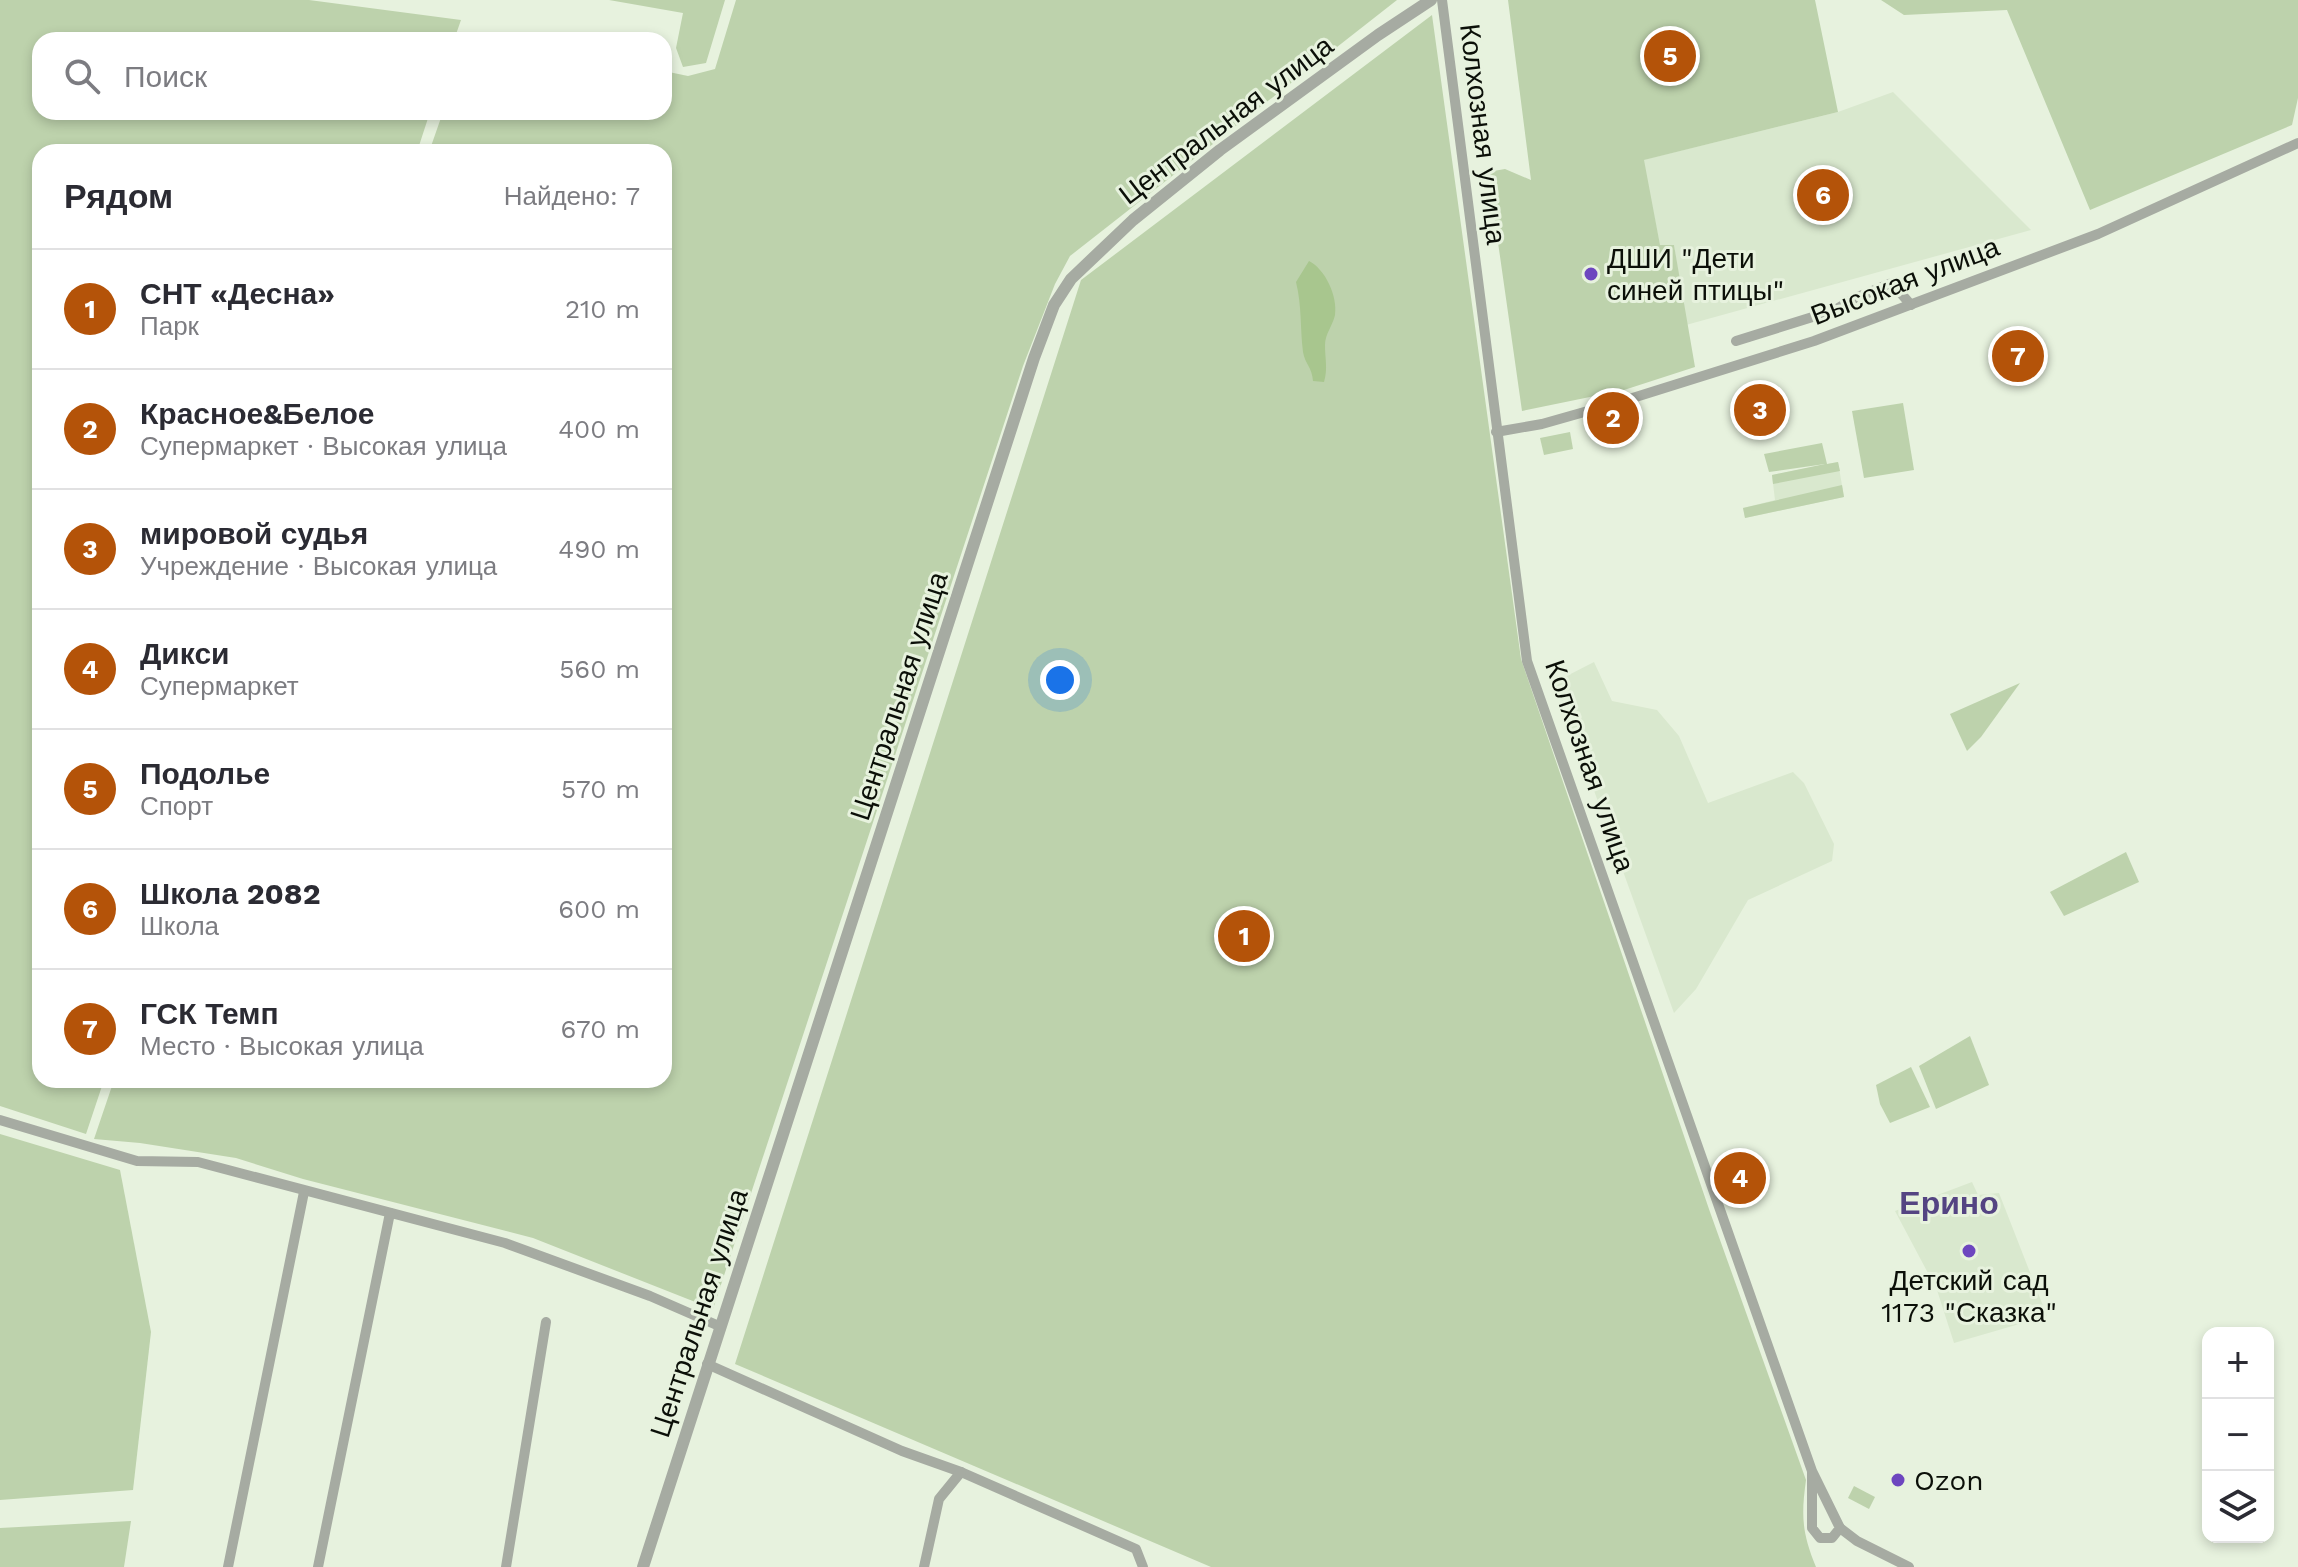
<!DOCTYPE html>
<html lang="ru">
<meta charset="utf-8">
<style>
body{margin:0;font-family:"Work Sans",sans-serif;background:#f7f7f7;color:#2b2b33}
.controls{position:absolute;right:24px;bottom:24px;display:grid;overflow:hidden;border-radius:16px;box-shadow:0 4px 12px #0003}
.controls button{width:72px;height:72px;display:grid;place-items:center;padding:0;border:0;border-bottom:2px solid #e1e1e2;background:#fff;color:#2b2b33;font:40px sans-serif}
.you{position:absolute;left:1060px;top:680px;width:28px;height:28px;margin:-20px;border:6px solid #fff;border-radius:50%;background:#1a73e8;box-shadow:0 0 0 12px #1a73e833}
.badge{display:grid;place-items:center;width:52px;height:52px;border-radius:50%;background:#b45309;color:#fff;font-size:26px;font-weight:700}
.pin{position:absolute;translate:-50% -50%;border:4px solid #fff;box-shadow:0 2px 8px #0006}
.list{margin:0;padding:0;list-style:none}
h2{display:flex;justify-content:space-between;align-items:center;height:104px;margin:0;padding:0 32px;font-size:34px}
h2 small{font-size:26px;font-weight:400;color:#7c7c81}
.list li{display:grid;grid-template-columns:52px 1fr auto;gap:24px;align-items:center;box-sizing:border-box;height:120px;padding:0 32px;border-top:2px solid #e1e1e2}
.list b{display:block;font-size:30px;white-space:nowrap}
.list p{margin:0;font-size:26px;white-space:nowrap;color:#7c7c81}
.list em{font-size:26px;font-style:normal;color:#7c7c81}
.icon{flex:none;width:44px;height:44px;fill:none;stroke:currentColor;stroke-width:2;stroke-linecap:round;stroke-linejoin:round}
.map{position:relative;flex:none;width:2298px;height:1567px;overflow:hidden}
.search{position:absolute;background:#fff;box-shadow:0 4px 12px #0003;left:32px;top:32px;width:640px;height:88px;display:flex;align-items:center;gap:20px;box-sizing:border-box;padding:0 28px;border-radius:24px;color:#7c7c81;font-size:30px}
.panel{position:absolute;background:#fff;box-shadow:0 4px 12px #0003;left:32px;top:144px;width:640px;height:944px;border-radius:24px}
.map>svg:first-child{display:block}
</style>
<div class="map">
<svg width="2298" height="1567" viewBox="0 0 2298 1567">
<rect width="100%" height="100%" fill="#e7f2de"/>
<g fill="#d9e8ce">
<polygon points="1893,92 2031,230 1686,325 1674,245 1660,246 1643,160 1838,112"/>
<polygon points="1838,462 1844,497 1745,518 1743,508 1775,500 1772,475"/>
<polygon points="1594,662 1612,701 1657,710 1679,736 1708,803 1793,772 1804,783 1834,844 1832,861 1748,900 1696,989 1674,1013 1555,682"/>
<polygon points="1972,1182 1978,1195 1999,1193 2047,1316 1954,1343 1937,1290 1895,1211"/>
</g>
<g fill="#bdd2ac">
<polygon points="0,0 309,0 461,20 454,40 40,40 40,112 430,112 417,152 40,152 40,1080 104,1080 86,1134 0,1106"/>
<polygon points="609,0 725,0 706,63 683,67 676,48 683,13"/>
<polygon points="736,0 1397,0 1070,256 1055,284 1023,366 713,1309 533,1238 303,1179 236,1158 140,1143 94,1139 114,1080 664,1080 664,152 429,152 443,112 664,112 664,71 688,76 715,69"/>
<polygon points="1508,0 1815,0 1838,112 1644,160 1660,245 1674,245 1695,367 1624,390 1522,411 1488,172 1505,169 1531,180"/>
<polygon points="1881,0 2298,0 2298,98 2292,125 2090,210 2007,10 1904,15"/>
<path d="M1432 15 1521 659 1710 1212 1806 1480C1801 1516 1802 1533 1816 1567H1211L735 1364 1081 280Z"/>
<polygon points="1903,403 1914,470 1864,478 1852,411"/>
<polygon points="1570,432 1573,449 1544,455 1540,438"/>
<polygon points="1822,443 1827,464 1838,462 1840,471 1773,484 1772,475 1825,464 1769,472 1764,454"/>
<polygon points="1842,485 1844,497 1745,518 1743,508"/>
<polygon points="2020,683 1981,737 1967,751 1950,714"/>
<polygon points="2126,852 2139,882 2064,916 2050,892"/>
<polygon points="1970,1036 1989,1085 1936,1109 1919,1066"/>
<polygon points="1911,1067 1930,1107 1890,1123 1880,1104 1876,1085"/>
<polygon points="0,1134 120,1170 151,1332 133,1490 0,1500"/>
<polygon points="1854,1486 1875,1497 1869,1509 1848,1498"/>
<polygon points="131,1521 124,1567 0,1567 0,1528"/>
</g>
<path fill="#a8c68e" d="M1309 261C1325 269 1338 296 1335 315 1333 325 1325 334 1325 345 1325 359 1328 369 1324 382L1313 381C1312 367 1305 364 1303 352 1300 328 1302 306 1296 282Z"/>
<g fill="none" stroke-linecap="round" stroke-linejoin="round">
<g stroke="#a6aba2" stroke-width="10">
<polyline points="1442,0 1527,661 1812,1471 1840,1528 1832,1538 1820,1538 1812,1528 1812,1471"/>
<polyline points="1736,341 1835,310 1853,299 1892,283 1911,305"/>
<polyline points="1496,432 1542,424 1623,401 1814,341 2098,234 2298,143"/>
<polyline points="0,1120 137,1161 198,1162 505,1243 650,1296 719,1326"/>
<polyline points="707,1364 902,1451 961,1472 1136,1549 1143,1567"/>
<polyline points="1840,1528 1857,1541 1909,1567"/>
<polyline points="228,1567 304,1192"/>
<polyline points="318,1567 390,1213"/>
<polyline points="506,1567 546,1322"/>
<polyline points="924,1567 939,1499 961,1472"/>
</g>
<polyline stroke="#a6aba2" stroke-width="12" points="643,1567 1034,358 1054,305 1071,279 1133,220 1220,150 1378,35 1431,0"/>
</g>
<g fill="#6d46bf" stroke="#e7f2de" stroke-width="3">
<circle cx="1591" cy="274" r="8"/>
<circle cx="1969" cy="1251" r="8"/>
<circle cx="1898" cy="1480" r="8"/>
</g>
<g text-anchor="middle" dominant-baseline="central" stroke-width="6" stroke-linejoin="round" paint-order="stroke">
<g font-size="28" fill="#0b0f08" stroke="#e7f2de">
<text transform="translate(1226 120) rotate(-37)">Центральная улица</text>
<text transform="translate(1483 134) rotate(83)">Колхозная улица</text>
<text transform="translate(1905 281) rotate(-21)">Высокая улица</text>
<text transform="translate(899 696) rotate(-72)">Центральная улица</text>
<text transform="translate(1590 766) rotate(71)">Колхозная улица</text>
<text transform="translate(699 1313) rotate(-72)">Центральная улица</text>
</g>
<g font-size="28" fill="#0b0f08" stroke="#e7f2de" text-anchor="start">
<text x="1607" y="258">ДШИ "Дети<tspan x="1607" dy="32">синей птицы"</tspan></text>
<text x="1969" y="1280" text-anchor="middle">Детский сад<tspan x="1969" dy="32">1173 "Сказка"</tspan></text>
<text x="1914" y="1480">Ozon</text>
</g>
<g font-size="32" font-weight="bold" fill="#544482" stroke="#e7f2de">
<text x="1949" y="1203">Ерино</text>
</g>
</g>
</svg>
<div class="controls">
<button>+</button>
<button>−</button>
<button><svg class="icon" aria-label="layers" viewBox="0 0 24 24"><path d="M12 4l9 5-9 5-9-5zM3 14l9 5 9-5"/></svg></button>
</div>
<div class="you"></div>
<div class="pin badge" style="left:1244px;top:936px">1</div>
<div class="pin badge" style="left:1613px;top:418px">2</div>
<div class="pin badge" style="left:1760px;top:410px">3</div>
<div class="pin badge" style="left:1740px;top:1178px">4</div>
<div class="pin badge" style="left:1670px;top:56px">5</div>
<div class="pin badge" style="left:1823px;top:195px">6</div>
<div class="pin badge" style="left:2018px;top:356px">7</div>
<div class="search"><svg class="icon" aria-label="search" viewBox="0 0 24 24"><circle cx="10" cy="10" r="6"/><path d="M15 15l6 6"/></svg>Поиск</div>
<section class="panel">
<h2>Рядом<small>Найдено: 7</small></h2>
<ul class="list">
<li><span class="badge">1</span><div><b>СНТ «Десна»</b><p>Парк</p></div><em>210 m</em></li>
<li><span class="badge">2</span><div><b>Красное&amp;Белое</b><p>Супермаркет · Высокая улица</p></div><em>400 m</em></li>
<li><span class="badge">3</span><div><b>мировой судья</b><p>Учреждение · Высокая улица</p></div><em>490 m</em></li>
<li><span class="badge">4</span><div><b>Дикси</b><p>Супермаркет</p></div><em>560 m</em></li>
<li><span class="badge">5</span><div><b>Подолье</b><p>Спорт</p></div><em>570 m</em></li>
<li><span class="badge">6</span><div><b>Школа 2082</b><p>Школа</p></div><em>600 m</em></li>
<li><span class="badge">7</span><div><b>ГСК Темп</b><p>Место · Высокая улица</p></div><em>670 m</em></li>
</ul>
</section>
</div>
